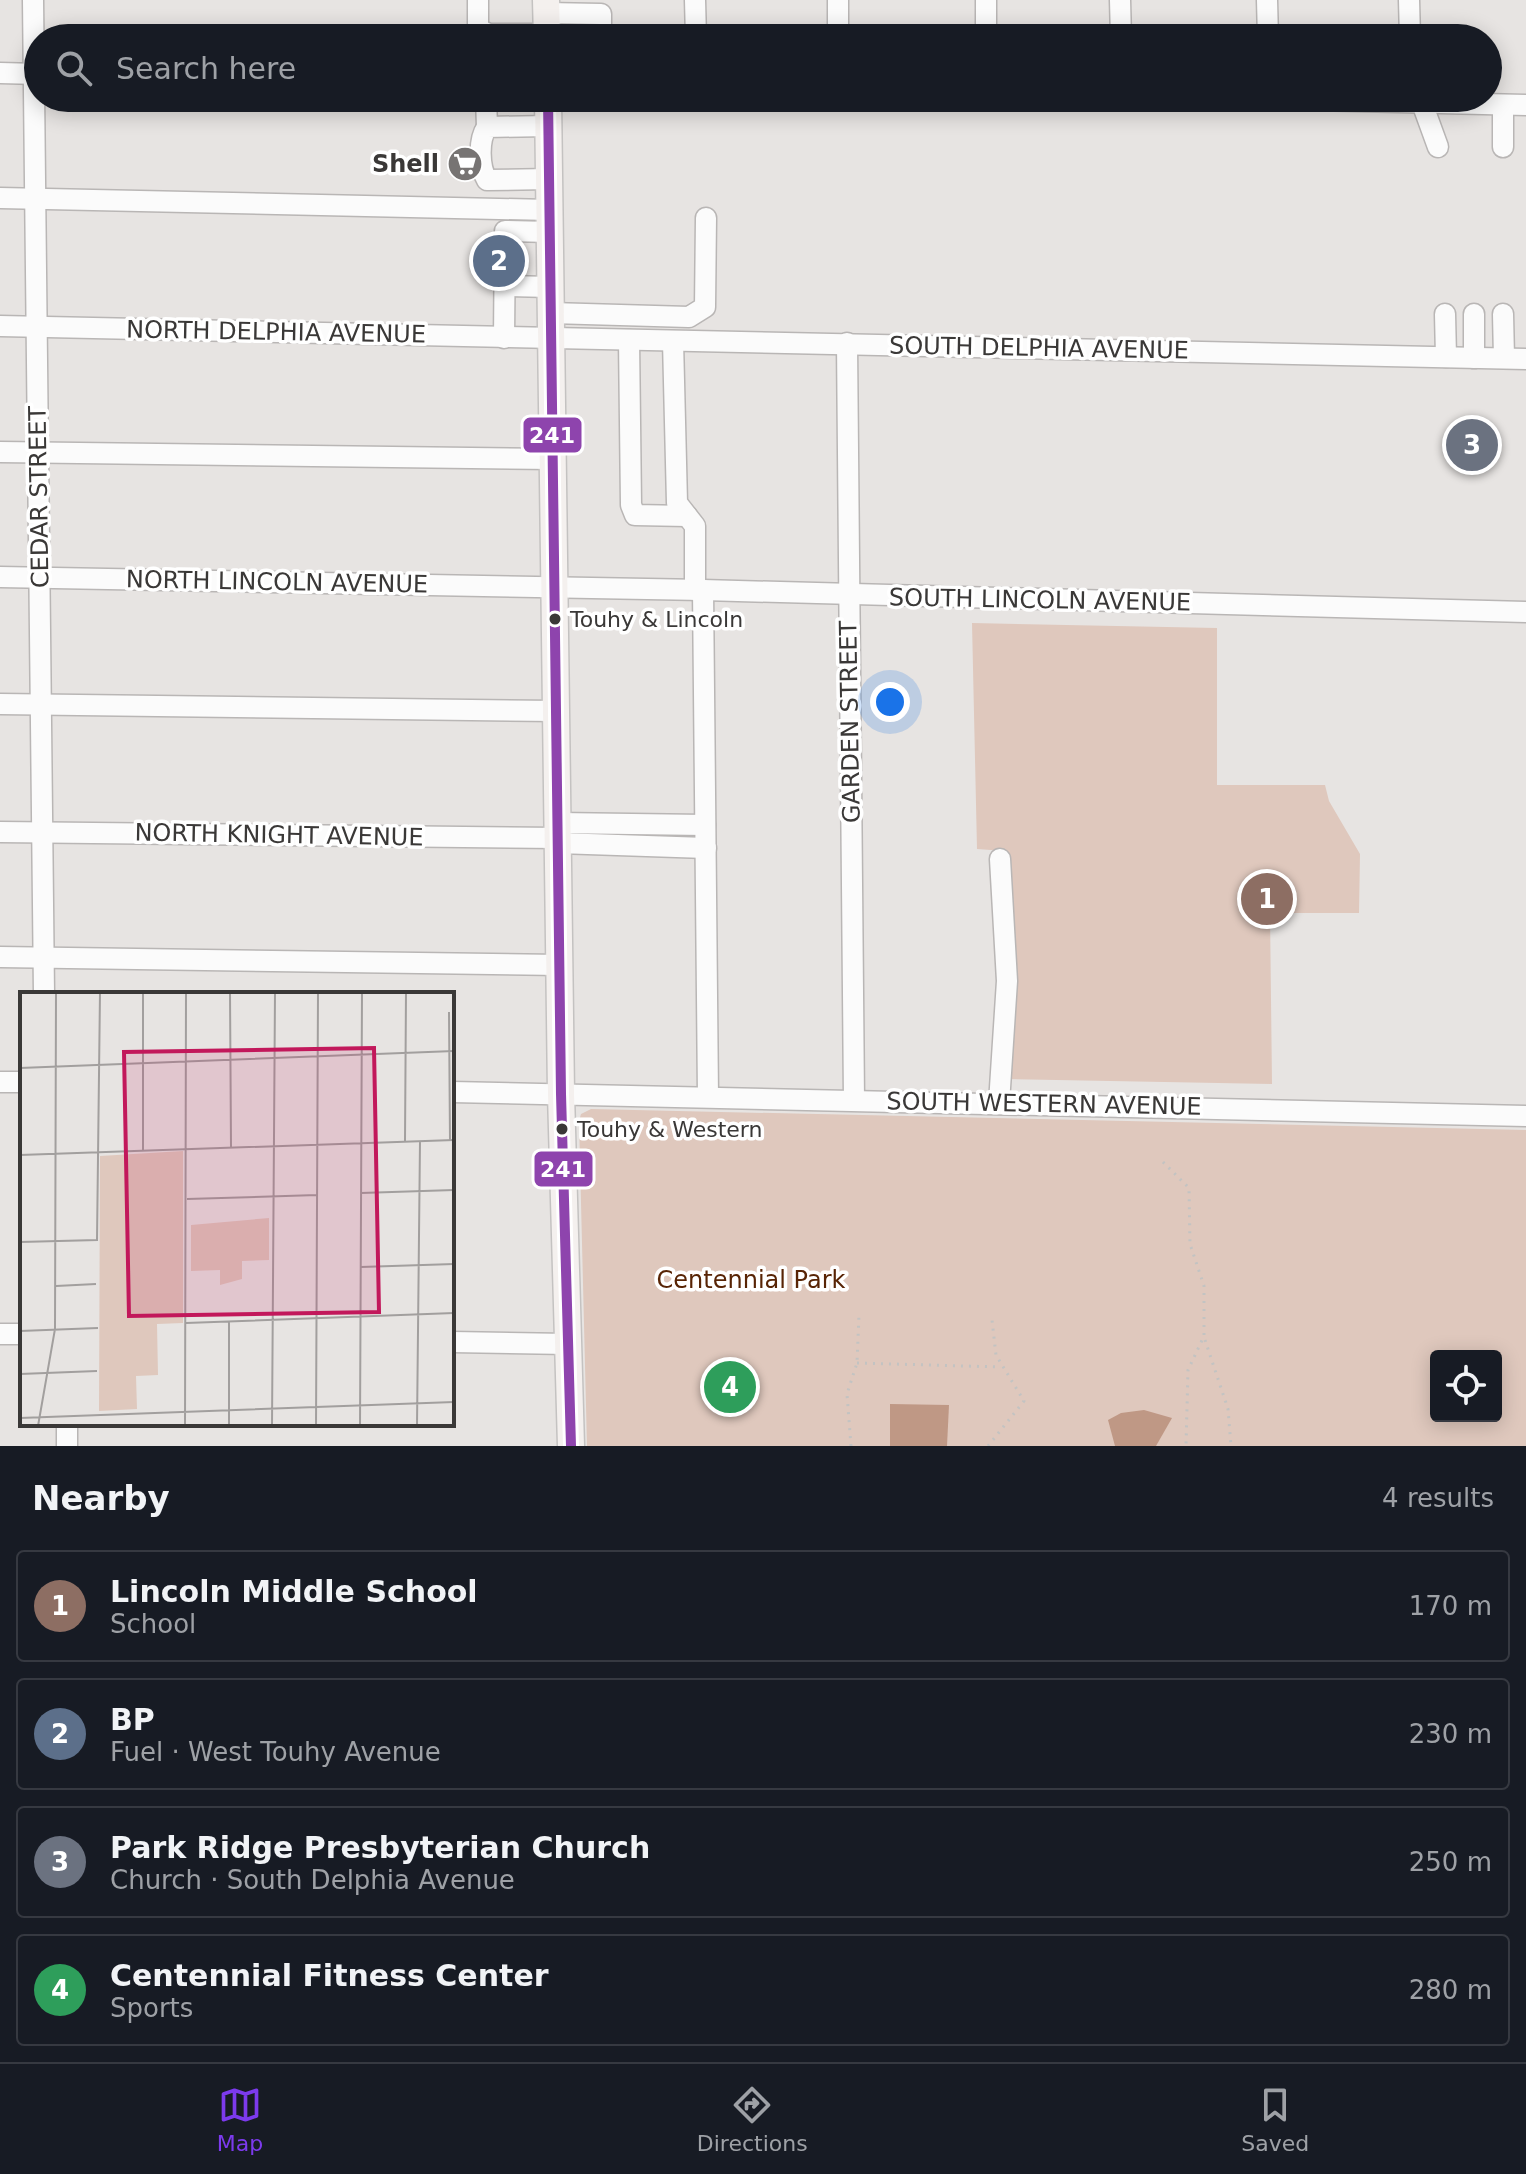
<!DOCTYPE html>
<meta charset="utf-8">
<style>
body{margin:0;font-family:"DejaVu Sans",sans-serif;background:#20242c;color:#f1f3f6}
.controls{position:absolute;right:24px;bottom:24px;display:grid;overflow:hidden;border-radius:8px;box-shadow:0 4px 20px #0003}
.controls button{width:72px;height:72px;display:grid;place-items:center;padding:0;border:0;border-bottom:2px solid #363941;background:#171b24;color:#f1f3f6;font:40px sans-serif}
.you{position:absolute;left:890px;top:702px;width:28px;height:28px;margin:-20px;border:6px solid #fff;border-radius:50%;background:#1a73e8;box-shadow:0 0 0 12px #1a73e833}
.badge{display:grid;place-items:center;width:52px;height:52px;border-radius:50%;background:#7c3aed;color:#fff;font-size:26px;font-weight:700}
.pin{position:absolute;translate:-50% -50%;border:4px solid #fff;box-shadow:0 2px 8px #0006}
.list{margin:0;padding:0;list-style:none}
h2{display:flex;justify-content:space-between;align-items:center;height:104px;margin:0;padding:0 32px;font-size:34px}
h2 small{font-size:26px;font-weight:400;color:#9ea1a6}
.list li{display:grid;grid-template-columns:52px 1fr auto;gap:24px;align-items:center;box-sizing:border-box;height:112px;margin:0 16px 16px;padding:0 16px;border:2px solid #363941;border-radius:8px}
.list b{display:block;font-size:30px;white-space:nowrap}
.list p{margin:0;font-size:26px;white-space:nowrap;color:#9ea1a6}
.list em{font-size:26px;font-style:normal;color:#9ea1a6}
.icon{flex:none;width:44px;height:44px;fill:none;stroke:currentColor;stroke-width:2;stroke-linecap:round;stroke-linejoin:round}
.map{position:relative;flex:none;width:1526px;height:1446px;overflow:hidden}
.search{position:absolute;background:#171b24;box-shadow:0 4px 20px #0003;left:24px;right:24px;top:24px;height:88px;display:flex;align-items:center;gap:20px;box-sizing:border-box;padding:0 28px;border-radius:44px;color:#9ea1a6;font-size:30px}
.sheet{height:616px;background:#171b24}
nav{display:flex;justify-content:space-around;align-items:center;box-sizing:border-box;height:112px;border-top:2px solid #363941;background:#171b24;font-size:22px;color:#9ea1a6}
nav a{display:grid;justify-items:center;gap:4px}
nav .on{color:#7c3aed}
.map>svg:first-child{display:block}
</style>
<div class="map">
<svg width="1526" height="1446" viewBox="0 0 1526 1446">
<rect width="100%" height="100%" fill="#e7e4e2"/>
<g fill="#dfc8bd" fill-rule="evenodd">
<polygon points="972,623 1217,628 1217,785 1325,785 1329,801 1360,854 1359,913 1270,913 1272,1084 1005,1079 1005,851 977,849"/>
<path d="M591 1109 1526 1130V1446H587L579 1121 581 1114ZM1436 1356H1496V1416H1436Z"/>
</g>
<g fill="#bf9885">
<polygon points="890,1404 949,1405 947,1446 890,1446"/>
<polygon points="1144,1410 1172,1418 1156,1446 1115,1446 1108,1420 1121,1413"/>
</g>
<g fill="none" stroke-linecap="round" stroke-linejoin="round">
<defs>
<g id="minor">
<polyline points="33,0 44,994"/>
<polyline points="478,0 478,29 489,34 547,34"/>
<polyline points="695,0 696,38"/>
<polyline points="838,0 838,38"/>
<polyline points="986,0 986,38"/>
<polyline points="1120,0 1121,38"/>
<polyline points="1267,0 1268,38"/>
<polyline points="1409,0 1410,38"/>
<polyline points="547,13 601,14 601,38"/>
<polyline points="0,73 38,74"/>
<polyline points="486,98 487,127"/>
<polyline points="1225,98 1526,105"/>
<polyline points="1422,103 1438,147"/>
<polyline points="1503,105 1503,147"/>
<path d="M548 126 487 127C478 140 479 167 487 180L549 179"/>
<polyline points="0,198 549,210"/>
<polyline points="504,286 550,287"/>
<polyline points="551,313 689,317 705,307 706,218"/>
<polyline points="1445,314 1446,357"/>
<polyline points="1474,314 1474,358"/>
<polyline points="1503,314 1504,358"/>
<polyline points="0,326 1526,359"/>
<polyline points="504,338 505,231 550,232"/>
<polyline points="629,340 631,505 635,515 687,516"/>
<polyline points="673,341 677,503 695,526 695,590"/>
<polyline points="847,343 854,1100"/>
<polyline points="0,452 553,459"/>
<polyline points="0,577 703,590 1526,612"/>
<polyline points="703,590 708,1097"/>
<polyline points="0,704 556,711"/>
<polyline points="558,823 705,825"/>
<polyline points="0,832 558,838"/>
<polyline points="558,843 706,848"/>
<polyline points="0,957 560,965"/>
<polyline points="0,1082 22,1082"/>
<polyline points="452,1092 1526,1116"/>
<polyline points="999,1103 1007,981 1000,859"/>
<polyline points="0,1334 22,1334"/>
<polyline points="452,1342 568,1344"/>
<polyline points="67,1424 67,1446"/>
</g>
<g id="major">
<polyline points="546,0 547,38"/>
<polyline points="548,98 561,1094 571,1446"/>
</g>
</defs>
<use href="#minor" stroke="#b9b6b5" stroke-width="23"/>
<use href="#major" stroke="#c4c2c1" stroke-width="29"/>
<g stroke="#c3c3c2" stroke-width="3" stroke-dasharray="2 6" stroke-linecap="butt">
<polyline points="1163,1162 1189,1188 1190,1244 1204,1286 1204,1336 1188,1370 1186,1446"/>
<polyline points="1205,1340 1228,1409 1231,1446"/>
<polyline points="857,1363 1001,1367"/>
<polyline points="851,1446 847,1394 857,1363 859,1315"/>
<polyline points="988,1446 1024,1401 996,1355 992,1320"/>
</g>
<use href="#minor" stroke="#fbfbfb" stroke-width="20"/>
<use href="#major" stroke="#f4f0ee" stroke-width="26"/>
<defs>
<polyline id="bus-1" points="548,98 561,1094 571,1446"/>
</defs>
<use href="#bus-1" stroke="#fff" stroke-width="16"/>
<use href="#bus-1" stroke="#8e44ad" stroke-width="10"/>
</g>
<defs>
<symbol id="supermarket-disc" viewBox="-11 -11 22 22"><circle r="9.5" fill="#777473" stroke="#fff"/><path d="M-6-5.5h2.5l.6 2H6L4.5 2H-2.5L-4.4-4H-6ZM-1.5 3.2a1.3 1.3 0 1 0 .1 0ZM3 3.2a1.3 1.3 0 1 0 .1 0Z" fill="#fff"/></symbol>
</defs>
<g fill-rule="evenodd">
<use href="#supermarket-disc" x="445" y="144" width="40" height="40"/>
</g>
<g fill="#3a3837" stroke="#fff" stroke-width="3">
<circle cx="555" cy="619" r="7"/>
<circle cx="562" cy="1129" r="7"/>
</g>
<g text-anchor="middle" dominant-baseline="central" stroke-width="7" stroke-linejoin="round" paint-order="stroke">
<g font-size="22" fill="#3a3837" stroke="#fff" text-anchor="start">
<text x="570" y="619">Touhy &amp; Lincoln</text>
<text x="577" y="1129">Touhy &amp; Western</text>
</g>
<g font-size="24" font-weight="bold" fill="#3a3837" stroke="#fff" text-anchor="end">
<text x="439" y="164">Shell</text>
</g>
<g font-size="24" fill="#3a3837" stroke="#fff">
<text transform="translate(276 332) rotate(1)">NORTH DELPHIA AVENUE</text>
<text transform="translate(1039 348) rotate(1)">SOUTH DELPHIA AVENUE</text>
<text transform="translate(39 497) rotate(-91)">CEDAR STREET</text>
<text transform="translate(277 582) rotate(1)">NORTH LINCOLN AVENUE</text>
<text transform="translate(1040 600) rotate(1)">SOUTH LINCOLN AVENUE</text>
<text transform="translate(850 722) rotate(-91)">GARDEN STREET</text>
<text transform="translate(279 835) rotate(1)">NORTH KNIGHT AVENUE</text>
<text transform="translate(1044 1104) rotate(1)">SOUTH WESTERN AVENUE</text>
</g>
<g font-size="24" fill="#582405" stroke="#fff">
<text x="751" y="1280">Centennial Park</text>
</g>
</g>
<g transform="translate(20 992)">
<rect width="434" height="434" fill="#e7e4e2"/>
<path d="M163 159V331L137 332 138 383 116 384 117 417 79 419 80 164ZM249 226V268L222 269V287L200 293V278L171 279V233Z" fill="#dfc8bd"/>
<path fill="none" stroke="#a29f9e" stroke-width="2" d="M123 0V158M210 0 211 155M429 20 430 148M0 76 434 59M385 149 386 0M0 163 434 148M341 201 434 198M167 207 297 203M0 250 77 248 80 0M341 275 434 272M36 294 76 292M166 331 434 321M0 339 78 336M0 382 77 379M0 426 434 410M18 434 35 337 36 0M165 434 166 0M209 434V330M252 434 255 0M296 434 298 0M340 434 342 0M397 434 400 149"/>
<path fill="#c2185b" fill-opacity="0.15" stroke="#c2185b" stroke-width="4" d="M354 56 359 320 109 324 104 60Z"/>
<rect width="434" height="434" fill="none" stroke="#3a3837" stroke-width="4"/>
</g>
<g stroke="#fff" stroke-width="3">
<rect x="522" y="416" width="61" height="38" rx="8" fill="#8e44ad"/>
<rect x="533" y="1150" width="61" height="38" rx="8" fill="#8e44ad"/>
</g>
<g font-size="22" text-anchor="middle" font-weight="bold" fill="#fff">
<text x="552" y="443">241</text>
<text x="563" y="1177">241</text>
</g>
</svg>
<div class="controls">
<button><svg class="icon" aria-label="locate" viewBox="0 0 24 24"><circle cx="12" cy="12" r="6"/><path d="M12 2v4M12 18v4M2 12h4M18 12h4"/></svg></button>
</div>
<div class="you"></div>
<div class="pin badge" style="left:1267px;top:899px;background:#8d6e63">1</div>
<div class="pin badge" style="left:499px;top:261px;background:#5c6f8a">2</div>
<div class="pin badge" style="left:1472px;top:445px;background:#6b7280">3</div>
<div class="pin badge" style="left:730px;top:1387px;background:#2e9e5b">4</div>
<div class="search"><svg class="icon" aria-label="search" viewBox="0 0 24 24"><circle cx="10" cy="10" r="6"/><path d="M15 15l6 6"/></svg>Search here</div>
</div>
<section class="sheet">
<h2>Nearby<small>4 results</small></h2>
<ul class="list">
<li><span class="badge" style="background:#8d6e63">1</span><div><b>Lincoln Middle School</b><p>School</p></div><em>170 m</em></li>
<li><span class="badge" style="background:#5c6f8a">2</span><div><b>BP</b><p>Fuel · West Touhy Avenue</p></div><em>230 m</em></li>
<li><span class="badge" style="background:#6b7280">3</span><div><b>Park Ridge Presbyterian Church</b><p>Church · South Delphia Avenue</p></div><em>250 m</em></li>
<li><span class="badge" style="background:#2e9e5b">4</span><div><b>Centennial Fitness Center</b><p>Sports</p></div><em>280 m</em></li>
</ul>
</section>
<nav>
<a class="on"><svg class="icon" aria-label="map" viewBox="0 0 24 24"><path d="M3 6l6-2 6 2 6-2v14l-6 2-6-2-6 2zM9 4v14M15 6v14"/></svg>Map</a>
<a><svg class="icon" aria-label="directions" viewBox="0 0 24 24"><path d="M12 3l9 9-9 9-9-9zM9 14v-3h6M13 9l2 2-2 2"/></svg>Directions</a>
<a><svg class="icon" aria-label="saved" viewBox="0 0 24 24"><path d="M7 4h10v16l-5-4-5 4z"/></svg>Saved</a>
</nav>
